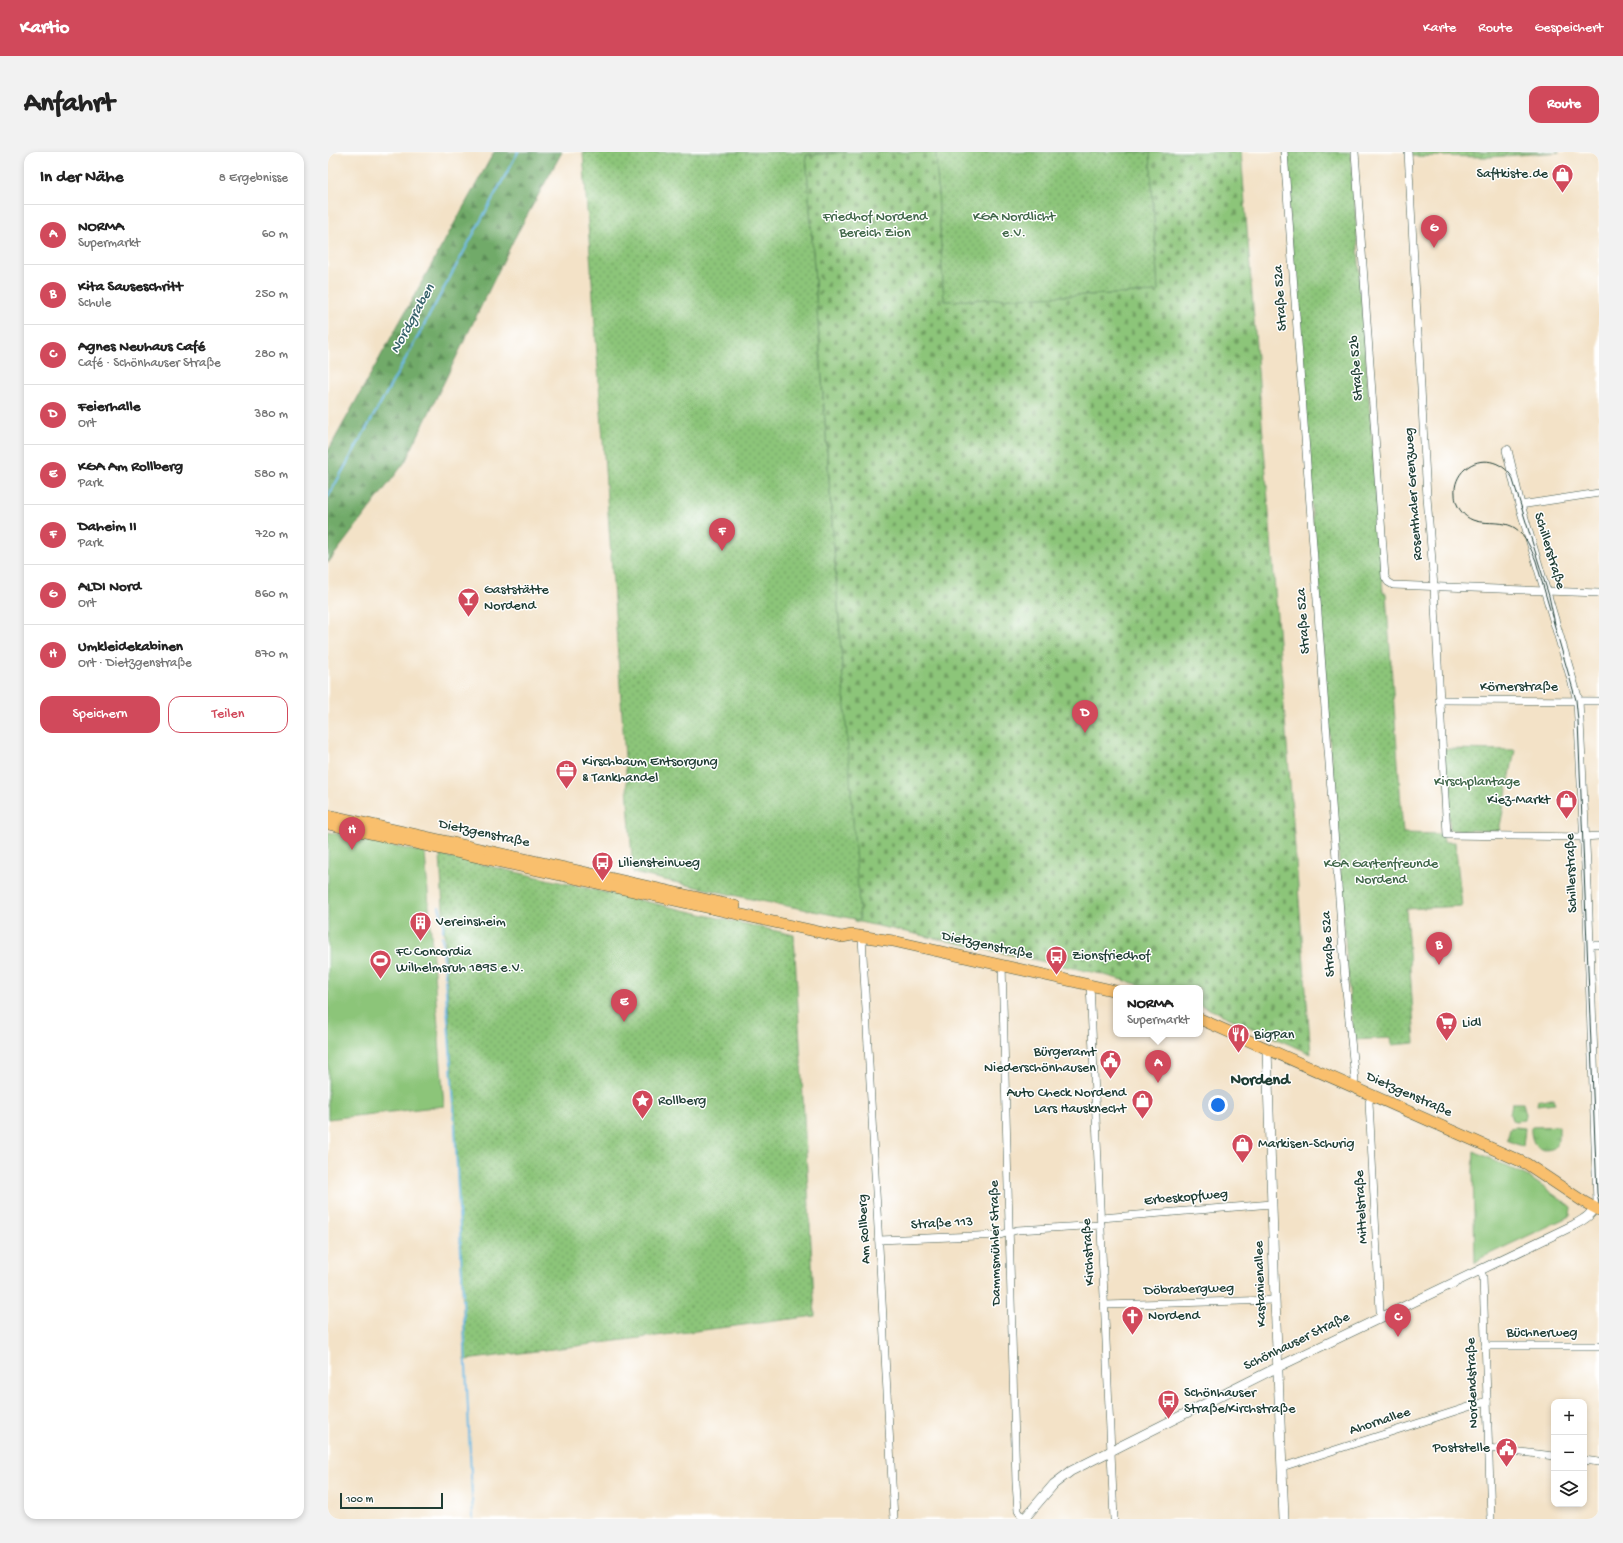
<!DOCTYPE html>
<html lang="de">
<meta charset="utf-8">
<style>
body{margin:0;font-family:"Gochi Hand",sans-serif;background:#f2f2f2;color:#222}
.controls{position:absolute;right:12px;bottom:12px;display:grid;overflow:hidden;border-radius:8px;box-shadow:0 2px 6px #0003}
.controls button{width:36px;height:36px;display:grid;place-items:center;padding:0;border:0;border-bottom:1px solid #e0e0e0;background:#fff;color:#222;font:20px sans-serif}
.scale{position:absolute;left:12px;bottom:10px;width:103px;box-sizing:border-box;padding-left:4px;border:2px solid #1f3d34;border-top:0;font-size:11px;line-height:14px;white-space:nowrap;color:#1f3d34;-webkit-text-stroke:3px #fff;paint-order:stroke}
.you{position:absolute;left:890px;top:953px;width:14px;height:14px;margin:-10px;border:3px solid #fff;border-radius:50%;background:#1a73e8;box-shadow:0 0 0 6px #1a73e833}
.badge{display:grid;place-items:center;width:26px;height:26px;border-radius:50%;background:#d1495b;color:#fff;font-size:13px;font-weight:700}
.pin{position:absolute;translate:-50% -33px;filter:drop-shadow(0 1px 2px #0008)}
.pin::after{content:'';position:absolute;top:21px;width:14px;height:12px;background:inherit;clip-path:polygon(0 0,100% 0,50% 100%)}
.popup{position:absolute;left:785px;top:833px;width:90px;height:52px;box-sizing:border-box;display:grid;place-content:center;border-radius:8px;background:#fff;filter:drop-shadow(0 1px 3px #0005);font-size:13px;white-space:nowrap;color:#767676}
.popup b{font-size:15px;color:#222}
.popup::after{content:'';position:absolute;left:50%;top:100%;margin-left:-8px;border:8px solid transparent;border-top-color:#fff}
.list{margin:0;padding:0;list-style:none}
h2{display:flex;justify-content:space-between;align-items:center;height:52px;margin:0;padding:0 16px;font-size:17px}
h2 small{font-size:13px;font-weight:400;color:#767676}
.list li{display:grid;grid-template-columns:26px 1fr auto;gap:12px;align-items:center;box-sizing:border-box;height:60px;padding:0 16px;border-top:1px solid #e0e0e0}
.list b{display:block;font-size:15px;white-space:nowrap}
.list p{margin:0;font-size:13px;white-space:nowrap;color:#767676}
.list em{font-size:13px;font-style:normal;color:#767676}
.actions{display:flex;gap:8px;padding:12px 16px}
.actions a{flex:1;padding:9px 0;border:1px solid #d1495b;border-radius:12px;text-align:center;font-size:14px;color:#d1495b}
.actions .main{background:#d1495b;color:#fff}
.icon{flex:none;width:22px;height:22px;fill:none;stroke:currentColor;stroke-width:2;stroke-linecap:round;stroke-linejoin:round}
.map{position:relative;flex:none;width:1271px;height:1367px;overflow:hidden;border-radius:12px}
header{display:flex;align-items:center;gap:24px;box-sizing:border-box;height:56px;padding:0 20px;background:#d1495b;color:#fff}
header strong{font-size:19px}
nav{display:flex;gap:22px;margin-inline-start:auto;font-size:14px}
.intro{display:flex;align-items:center;justify-content:space-between;box-sizing:border-box;height:96px;padding:0 24px}
h1{margin:0;font-size:28px}
.button{padding:10px 18px;border-radius:12px;background:#d1495b;color:#fff;font-size:14px;font-weight:700}
main{display:flex;gap:24px;padding:0 24px}
aside{flex:1;background:#fff;border-radius:12px;box-shadow:0 2px 6px #0003}
.map>svg:first-child{display:block}
</style>
<header>
<strong>Kartio</strong>
<nav><a>Karte</a><a>Route</a><a>Gespeichert</a></nav>
</header>
<div class="intro"><h1>Anfahrt</h1><a class="button">Route</a></div>
<main>
<aside>
<h2>In der Nähe<small>8 Ergebnisse</small></h2>
<ul class="list">
<li><span class="badge">A</span><div><b>NORMA</b><p>Supermarkt</p></div><em>60 m</em></li>
<li><span class="badge">B</span><div><b>Kita Sauseschritt</b><p>Schule</p></div><em>250 m</em></li>
<li><span class="badge">C</span><div><b>Agnes Neuhaus Café</b><p>Café · Schönhauser Straße</p></div><em>280 m</em></li>
<li><span class="badge">D</span><div><b>Feierhalle</b><p>Ort</p></div><em>380 m</em></li>
<li><span class="badge">E</span><div><b>KGA Am Rollberg</b><p>Park</p></div><em>580 m</em></li>
<li><span class="badge">F</span><div><b>Daheim II</b><p>Park</p></div><em>720 m</em></li>
<li><span class="badge">G</span><div><b>ALDI Nord</b><p>Ort</p></div><em>860 m</em></li>
<li><span class="badge">H</span><div><b>Umkleidekabinen</b><p>Ort · Dietzgenstraße</p></div><em>870 m</em></li>
</ul>
<div class="actions"><a class="main">Speichern</a><a>Teilen</a></div>
</aside>
<div class="map">
<svg width="1271" height="1367" viewBox="0 0 1271 1367">
<defs>
<pattern id="grass-tufts" width="24" height="20" patternUnits="userSpaceOnUse"><rect width="24" height="20" fill="#8cc579"/><path d="M3 7l-1-3M5 7V3M7 7l1-3M15 17l-1-3M17 17v-4M19 17l1-3" fill="none" stroke="#72a164"/></pattern>
<pattern id="forest-firs" width="22" height="20" patternUnits="userSpaceOnUse"><rect width="22" height="20" fill="#71aa69"/><path d="M5 1l3.5 6h-7zM16 11l3.5 6h-7z" fill="#5c8c57"/></pattern>
<pattern id="cemetery-stones" width="16" height="16" patternUnits="userSpaceOnUse"><rect width="16" height="16" fill="#8cc579"/><path d="M2 7V4a2 2 0 0 1 4 0v3zM10 15v-3a2 2 0 0 1 4 0v3z" fill="#72a164"/></pattern>
<pattern id="garden-dots" width="8" height="8" patternUnits="userSpaceOnUse"><rect width="8" height="8" fill="#8cc579"/><path d="M2 2h.1M6 6h.1" fill="none" stroke="#72a164" stroke-width="1.8" stroke-linecap="round"/></pattern>
</defs>
<rect width="100%" height="100%" fill="#fff"/>
<filter id="ink" filterUnits="userSpaceOnUse"><feTurbulence type="fractalNoise" baseFrequency=".025" numOctaves="2"/><feDisplacementMap in="SourceGraphic" scale="8" xChannelSelector="R" yChannelSelector="G"/><feConvolveMatrix kernelMatrix="1 2 1 2 8 2 1 2 1" color-interpolation-filters="sRGB"/></filter>
<filter id="wash" filterUnits="userSpaceOnUse"><feTurbulence type="fractalNoise" baseFrequency=".012" numOctaves="4" result="noise"/><feDisplacementMap in="SourceGraphic" scale="16" xChannelSelector="R" yChannelSelector="G"/><feGaussianBlur stdDeviation="0.9" result="paint"/><feColorMatrix in="noise" values="0 0 0 0 0 0 0 0 0 0 0 0 0 0 0 0 0 1.4 0 .05"/><feComposite in="paint" operator="in"/></filter>
<g filter="url(#wash)">
<rect width="100%" height="100%" fill="#f3e2c7"/>
<g fill="url(#grass-tufts)" stroke="#568156">
<polygon points="1225,947 1227,951 1209,953 1210,948"/>
<polygon points="1184,951 1195,951 1198,962 1197,968 1187,969 1184,968 1182,962"/>
<path d="M1231 974V988L1226 996C1210 1003 1202 990 1203 975Z"/>
<polygon points="1187,975 1197,976 1195,995 1179,988 1182,976"/>
</g>
<polygon fill="url(#forest-firs)" stroke="#48744e" points="166,0 234,0 185,89 77,310 0,411 0,299"/>
<polygon fill="url(#cemetery-stones)" stroke="#568156" points="518,0 608,0 616,149 830,140 822,0 913,0 983,902 872,853 872,836 823,836 773,822 527,769 512,479 478,3"/>
<g fill="#8cc579" stroke="#568156">
<polygon points="0,680 97,701 116,954 0,967"/>
<polygon points="1146,999 1201,1025 1243,1055 1242,1064 1153,1106 1147,1111 1145,1019"/>
</g>
<g fill="url(#garden-dots)" stroke="#568156">
<polygon points="255,0 518,0 478,3 532,768 423,747 305,721"/>
<polygon points="608,0 822,0 830,140 616,149"/>
<polygon points="956,0 1023,0 1055,441 1058,441 1075,681 1115,682 1116,690 1127,690 1134,754 1078,757 1087,891 1063,893 1062,886 1025,888"/>
<polygon points="1082,0 1232,0 1162,5 1082,4"/>
<polygon points="1115,597 1187,598 1171,679 1122,678"/>
<polygon points="112,703 466,783 487,1164 137,1208 129,1011"/>
</g>
<g fill="none" stroke-linecap="round" stroke-linejoin="round">
<g stroke="#6fbce9" stroke-width="2">
<polyline points="0,345 83,197 190,0"/>
<polyline points="111,755 115,768 115,779"/>
<polyline points="114,784 117,824"/>
<polyline points="117,827 123,913"/>
<polyline points="123,916 126,953"/>
<polyline points="126,955 135,1143"/>
<polyline points="135,1147 145,1367"/>
</g>
</g>
</g>
<g filter="url(#ink)">
<g fill="none" stroke-linecap="round" stroke-linejoin="round">
<defs>
<g id="minor">
<polyline points="956,0 1017,828 1027,928 1024,935"/>
<polyline points="1027,0 1057,425 1060,430 1065,433 1271,441"/>
<polyline points="1080,0 1099,345 1106,435 1119,683 1255,685 1271,684"/>
<polyline points="1192,353 1271,341"/>
<polyline points="1111,548 1271,549"/>
<polyline points="534,785 566,1367"/>
<polyline points="1261,793 1271,793"/>
<polyline points="674,812 688,1331 690,1359 696,1367"/>
<polyline points="762,832 786,1367"/>
<polyline points="1044,944 1041,950 1052,1159 1054,1165"/>
<polyline points="773,1066 944,1052"/>
<polyline points="551,1088 672,1083 689,1078 773,1073"/>
<polyline points="1152,1118 1155,1125 1163,1367"/>
<polyline points="777,1153 947,1148"/>
<polyline points="1157,1194 1271,1194"/>
<polyline points="1160,1296 1226,1304"/>
<polyline points="1256,1308 1271,1310"/>
<polyline points="954,1315 1159,1249"/>
</g>
<g id="tertiary">
<polyline points="939,897 947,1148 956,1367"/>
<path d="M696 1367 726 1332 743 1319 950 1215 1246 1073C1257 1067 1265 1062 1270 1050L1259 735 1250 548 1192 353 1179 298"/>
</g>
<g id="primary">
<polyline points="0,663 407,754"/>
<polyline points="0,672 514,785 524,783 565,789 788,839"/>
<polyline points="872,867 1199,1012 1256,1050 1271,1058"/>
</g>
</defs>
<use href="#minor" stroke="#3f564a" stroke-width="8"/>
<use href="#tertiary" stroke="#3f564a" stroke-width="10"/>
<use href="#primary" stroke="#3f564a" stroke-width="12"/>
<use href="#minor" stroke="#fff" stroke-width="7"/>
<use href="#tertiary" stroke="#fff" stroke-width="9"/>
<use href="#primary" stroke="#f9bf6d" stroke-width="11"/>
<path stroke="#1f3d34" stroke-width="1" d="M1227 472 1221 444 1184 325C1174 309 1153 303 1137 317 1130 323 1126 333 1127 342 1127 348 1129 354 1133 359 1147 378 1170 365 1187 376 1198 383 1203 397 1208 409L1248 548 1250 569 1269 1041 1271 1052"/>
</g>
</g>
<defs>
<symbol id="shop-pin" viewBox="-11 -11 22 30"><path d="M0 17L-7.5 6A9.5 9.5 0 1 1 7.5 6Z" fill="#d1495b" stroke="#fff"/><path d="M-5-2.5h2.3a2.7 3.5 0 0 1 5.4 0H5L5.5 6h-11ZM-1.5-2.5h3a1.5 2.3 0 0 0-3 0Z" fill="#fff"/></symbol>
<symbol id="bar-pin" viewBox="-11 -11 22 30"><path d="M0 17L-7.5 6A9.5 9.5 0 1 1 7.5 6Z" fill="#d1495b" stroke="#fff"/><path d="M-6-5H6L.8 .8V4.5H3.5V6h-7V4.5H-.8V.8Z" fill="#fff"/></symbol>
<symbol id="office-pin" viewBox="-11 -11 22 30"><path d="M0 17L-7.5 6A9.5 9.5 0 1 1 7.5 6Z" fill="#d1495b" stroke="#fff"/><path d="M-6-3h4V-5.5h4V-3h4V5H-6ZM-1-4.5V-3h2v-1.5ZM-6 0V1H6V0Z" fill="#fff"/></symbol>
<symbol id="bus-pin" viewBox="-11 -11 22 30"><path d="M0 17L-7.5 6A9.5 9.5 0 1 1 7.5 6Z" fill="#d1495b" stroke="#fff"/><path d="M-5-6H5V4H4V6H2V4H-2V6H-4V4H-5ZM-3.5-4V0h7V-4ZM-3.5 1.2v1.5H-2V1.2ZM2 1.2v1.5H3.5V1.2Z" fill="#fff"/></symbol>
<symbol id="building-pin" viewBox="-11 -11 22 30"><path d="M0 17L-7.5 6A9.5 9.5 0 1 1 7.5 6Z" fill="#d1495b" stroke="#fff"/><path d="M-4-6H4V6H1V3H-1V6H-4ZM-2.5-4.3h1.7v1.8h-1.7ZM.8-4.3h1.7v1.8H.8ZM-2.5-1h1.7V.8h-1.7ZM.8-1h1.7V.8H.8Z" fill="#fff"/></symbol>
<symbol id="stadium-pin" viewBox="-11 -11 22 30"><path d="M0 17L-7.5 6A9.5 9.5 0 1 1 7.5 6Z" fill="#d1495b" stroke="#fff"/><path d="M0-5a6.5 5 0 1 0 0 10a6.5 5 0 1 0 0-10ZM-3.5-1.8h7v3.6h-7Z" fill="#fff"/></symbol>
<symbol id="supermarket-pin" viewBox="-11 -11 22 30"><path d="M0 17L-7.5 6A9.5 9.5 0 1 1 7.5 6Z" fill="#d1495b" stroke="#fff"/><path d="M-6-5.5h2.5l.6 2H6L4.5 2H-2.5L-4.4-4H-6ZM-1.5 3.2a1.3 1.3 0 1 0 .1 0ZM3 3.2a1.3 1.3 0 1 0 .1 0Z" fill="#fff"/></symbol>
<symbol id="restaurant-pin" viewBox="-11 -11 22 30"><path d="M0 17L-7.5 6A9.5 9.5 0 1 1 7.5 6Z" fill="#d1495b" stroke="#fff"/><path d="M-5-6h1v4h1v-4h1v4h1v-4h1v5L-1.5 .5V6h-2V.5L-5-1ZM5-6V6H3V1.5H1.5Q1.5-4 5-6Z" fill="#fff"/></symbol>
<symbol id="civic-pin" viewBox="-11 -11 22 30"><path d="M0 17L-7.5 6A9.5 9.5 0 1 1 7.5 6Z" fill="#d1495b" stroke="#fff"/><path d="M-.6-6.5H3V-4.5H.6V-3L4-1V1h2V6H-6V1h2V-1L-.6-3ZM-1.2 2.5V6h2.4V2.5Z" fill="#fff"/></symbol>
<symbol id="sight-pin" viewBox="-11 -11 22 30"><path d="M0 17L-7.5 6A9.5 9.5 0 1 1 7.5 6Z" fill="#d1495b" stroke="#fff"/><path d="M0-6L1.8-2.2L6-1.7L2.9 1.2L3.7 5.4L0 3.3L-3.7 5.4L-2.9 1.2L-6-1.7L-1.8-2.2Z" fill="#fff"/></symbol>
<symbol id="church-pin" viewBox="-11 -11 22 30"><path d="M0 17L-7.5 6A9.5 9.5 0 1 1 7.5 6Z" fill="#d1495b" stroke="#fff"/><path d="M-1.2-6h2.4v3.5h3.3v2.4h-3.3V6h-2.4V-.1h-3.3v-2.4h3.3Z" fill="#fff"/></symbol>
</defs>
<g fill-rule="evenodd">
<use href="#shop-pin" x="1222" y="10" width="25" height="34"/>
<use href="#bar-pin" x="128" y="434" width="25" height="34"/>
<use href="#office-pin" x="226" y="606" width="25" height="34"/>
<use href="#shop-pin" x="1226" y="636" width="25" height="34"/>
<use href="#bus-pin" x="262" y="698" width="25" height="34"/>
<use href="#building-pin" x="80" y="758" width="25" height="34"/>
<use href="#bus-pin" x="716" y="792" width="25" height="34"/>
<use href="#stadium-pin" x="40" y="796" width="25" height="34"/>
<use href="#supermarket-pin" x="1106" y="858" width="25" height="34"/>
<use href="#restaurant-pin" x="898" y="870" width="25" height="34"/>
<use href="#civic-pin" x="770" y="896" width="25" height="34"/>
<use href="#sight-pin" x="302" y="936" width="25" height="34"/>
<use href="#shop-pin" x="802" y="936" width="25" height="34"/>
<use href="#shop-pin" x="902" y="980" width="25" height="34"/>
<use href="#church-pin" x="792" y="1152" width="25" height="34"/>
<use href="#bus-pin" x="828" y="1236" width="25" height="34"/>
<use href="#civic-pin" x="1166" y="1284" width="25" height="34"/>
</g>
<g text-anchor="middle" dominant-baseline="central" stroke-width="3" stroke-linejoin="round" paint-order="stroke">
<g font-size="14" fill="#1f3d34" stroke="#fff" text-anchor="start">
<text x="1220" y="22" text-anchor="end">Saftkiste.de</text>
<text x="156" y="438">Gaststätte<tspan x="156" dy="16">Nordend</tspan></text>
<text x="254" y="610">Kirschbaum Entsorgung<tspan x="254" dy="16">&amp; Tankhandel</tspan></text>
<text x="1222" y="648" text-anchor="end">Kiez-Markt</text>
<text x="290" y="711">Liliensteinweg</text>
<text x="108" y="770">Vereinsheim</text>
<text x="68" y="800">FC Concordia<tspan x="68" dy="16">Wilhelmsruh 1895 e.V.</tspan></text>
<text x="744" y="804">Zionsfriedhof</text>
<text x="1134" y="871">Lidl</text>
<text x="926" y="883">BigPan</text>
<text x="768" y="900" text-anchor="end">Bürgeramt<tspan x="768" dy="16">Niederschönhausen</tspan></text>
<text x="798" y="941" text-anchor="end">Auto Check Nordend<tspan x="798" dy="16">Lars Hausknecht</tspan></text>
<text x="330" y="949">Rollberg</text>
<text x="930" y="992">Markisen-Schurig</text>
<text x="820" y="1164">Nordend</text>
<text x="856" y="1241">Schönhauser<tspan x="856" dy="16">Straße/Kirchstraße</tspan></text>
<text x="1162" y="1296" text-anchor="end">Poststelle</text>
</g>
<g font-size="14" fill="#406649" stroke="#fff">
<text x="547" y="65">Friedhof Nordend<tspan x="547" dy="16">Bereich Zion</tspan></text>
<text x="686" y="65">KGA Nordlicht<tspan x="686" dy="16">e.V.</tspan></text>
<text x="1149" y="630">Kirschplantage</text>
<text x="1053" y="712">KGA Gartenfreunde<tspan x="1053" dy="16">Nordend</tspan></text>
</g>
<g font-size="14" fill="#1f3d34" stroke="#fff">
<text transform="translate(953 146) rotate(-94)">Straße 52a</text>
<text transform="translate(1029 216) rotate(-94)">Straße 52b</text>
<text transform="translate(1086 342) rotate(-94)">Rosenthaler Grenzweg</text>
<text transform="translate(1221 399) rotate(73)">Schillerstraße</text>
<text transform="translate(976 469) rotate(-94)">Straße 52a</text>
<text x="1191" y="535">Körnerstraße</text>
<text transform="translate(156 682) rotate(12)">Dietzgenstraße</text>
<text transform="translate(1244 721) rotate(-92)">Schillerstraße</text>
<text transform="translate(1001 792) rotate(-94)">Straße 52a</text>
<text transform="translate(659 794) rotate(12)">Dietzgenstraße</text>
<text transform="translate(1081 943) rotate(24)">Dietzgenstraße</text>
<text transform="translate(858 1046) rotate(-5)">Erbeskopfweg</text>
<text transform="translate(1034 1055) rotate(-93)">Mittelstraße</text>
<text transform="translate(614 1072) rotate(-3)">Straße 113</text>
<text transform="translate(537 1077) rotate(-93)">Am Rollberg</text>
<text transform="translate(668 1091) rotate(-91)">Dammsmühler Straße</text>
<text transform="translate(761 1100) rotate(-93)">Kirchstraße</text>
<text transform="translate(933 1132) rotate(-92)">Kastanienallee</text>
<text transform="translate(861 1138) rotate(-2)">Döbrabergweg</text>
<text x="1214" y="1181">Büchnerweg</text>
<text transform="translate(969 1190) rotate(-26)">Schönhauser Straße</text>
<text transform="translate(1145 1231) rotate(-92)">Nordendstraße</text>
<text transform="translate(1052 1270) rotate(-18)">Ahornallee</text>
</g>
<g font-size="15" font-style="italic" fill="#37636a" stroke="#fff">
<text transform="translate(85 167) rotate(-61)">Nordgraben</text>
</g>
<g font-size="16" font-weight="bold" fill="#1f3d34" stroke="#fff">
<text x="932" y="929">Nordend</text>
</g>
</g>
</svg>
<div class="controls">
<button>+</button>
<button>−</button>
<button><svg class="icon" aria-label="layers" viewBox="0 0 24 24"><path d="M12 4l9 5-9 5-9-5zM3 14l9 5 9-5"/></svg></button>
</div>
<div class="scale">100 m</div>
<div class="you"></div>
<div class="pin badge" style="left:830px;top:931px">A</div>
<div class="popup"><b>NORMA</b>Supermarkt</div>
<div class="pin badge" style="left:1111px;top:813px">B</div>
<div class="pin badge" style="left:1070px;top:1185px">C</div>
<div class="pin badge" style="left:757px;top:581px">D</div>
<div class="pin badge" style="left:296px;top:870px">E</div>
<div class="pin badge" style="left:394px;top:399px">F</div>
<div class="pin badge" style="left:1106px;top:96px">G</div>
<div class="pin badge" style="left:24px;top:698px">H</div>
</div>
</main>
